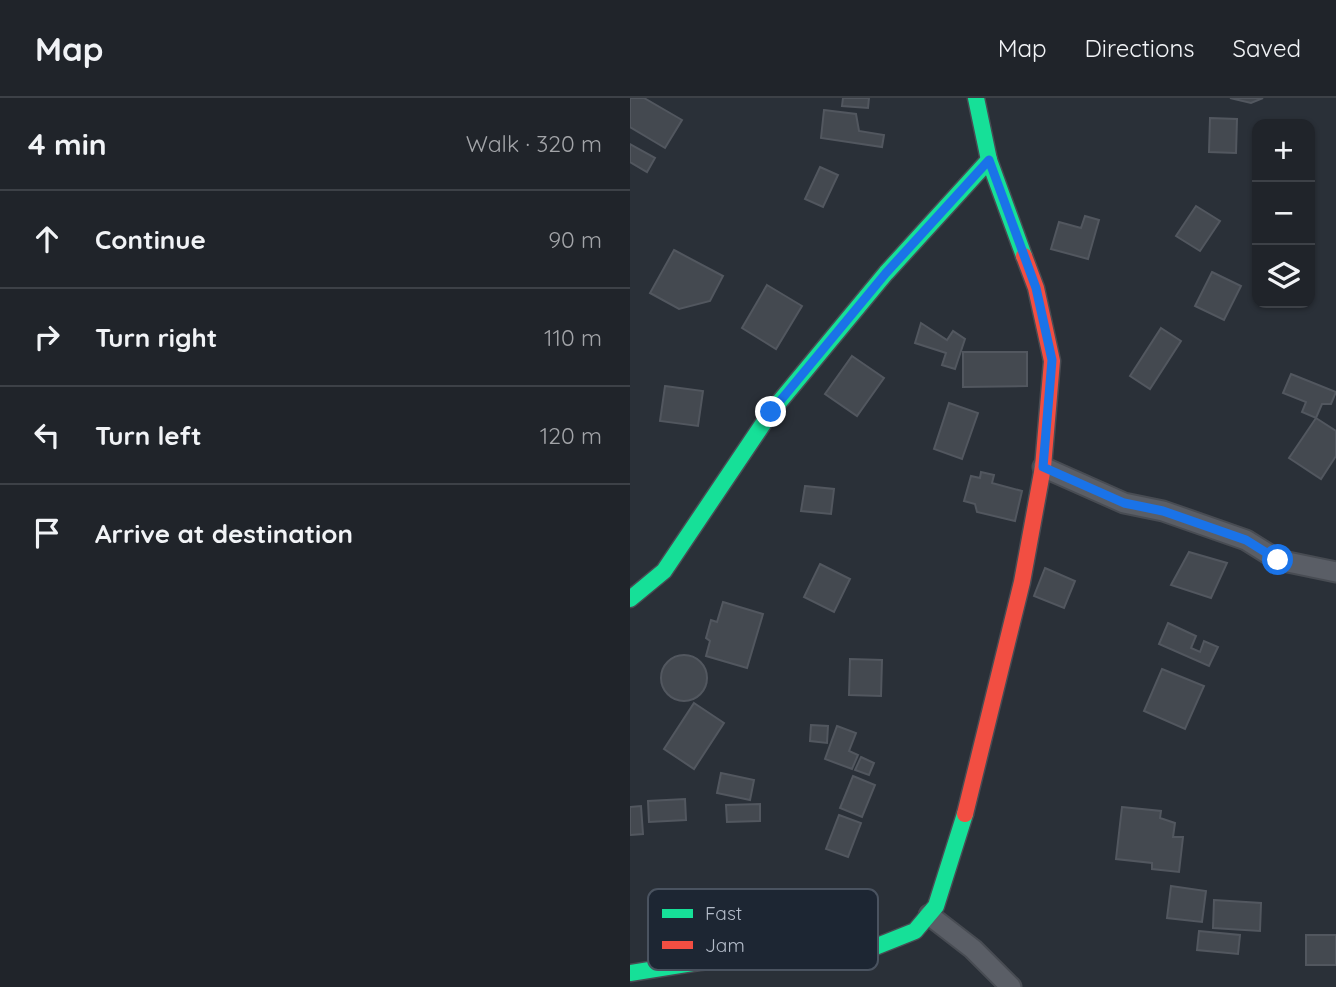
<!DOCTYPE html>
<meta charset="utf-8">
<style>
body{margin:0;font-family:Quicksand,sans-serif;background:#282c32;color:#f1f3f6}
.controls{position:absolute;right:21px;top:21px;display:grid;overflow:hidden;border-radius:14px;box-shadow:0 2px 5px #0004}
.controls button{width:63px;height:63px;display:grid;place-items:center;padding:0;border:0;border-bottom:2px solid #3d4147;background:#20242a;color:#f1f3f6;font:35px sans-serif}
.stop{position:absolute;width:21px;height:21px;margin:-16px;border:5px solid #1a73e8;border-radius:50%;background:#fff}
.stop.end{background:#1a73e8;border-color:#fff;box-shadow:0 2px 7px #0008}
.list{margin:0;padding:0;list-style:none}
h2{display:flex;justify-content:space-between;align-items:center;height:91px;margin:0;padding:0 28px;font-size:30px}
h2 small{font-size:23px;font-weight:400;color:#a2a4a8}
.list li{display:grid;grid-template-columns:46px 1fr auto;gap:21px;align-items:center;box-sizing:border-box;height:98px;padding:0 28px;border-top:2px solid #3d4147}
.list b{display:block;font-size:26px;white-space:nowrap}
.list em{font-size:23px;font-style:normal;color:#a2a4a8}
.icon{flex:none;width:38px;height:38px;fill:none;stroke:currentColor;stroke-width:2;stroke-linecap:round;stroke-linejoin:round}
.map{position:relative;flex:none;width:706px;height:889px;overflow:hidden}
header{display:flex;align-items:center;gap:42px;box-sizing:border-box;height:98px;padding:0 35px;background:#20242a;border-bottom:2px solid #3d4147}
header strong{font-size:33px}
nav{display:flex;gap:38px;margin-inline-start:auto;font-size:24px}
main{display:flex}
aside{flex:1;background:#20242a}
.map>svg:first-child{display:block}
</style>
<header>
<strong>Map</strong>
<nav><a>Map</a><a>Directions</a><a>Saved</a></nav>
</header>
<main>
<aside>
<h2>4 min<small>Walk · 320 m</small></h2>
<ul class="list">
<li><svg class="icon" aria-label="ahead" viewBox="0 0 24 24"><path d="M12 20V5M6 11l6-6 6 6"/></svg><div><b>Continue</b></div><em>90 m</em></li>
<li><svg class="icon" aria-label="right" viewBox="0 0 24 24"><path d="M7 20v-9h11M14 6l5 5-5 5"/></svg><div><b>Turn right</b></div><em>110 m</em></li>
<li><svg class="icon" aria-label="left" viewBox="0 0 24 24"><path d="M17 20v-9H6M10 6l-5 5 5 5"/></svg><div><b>Turn left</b></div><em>120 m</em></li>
<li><svg class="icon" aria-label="arrive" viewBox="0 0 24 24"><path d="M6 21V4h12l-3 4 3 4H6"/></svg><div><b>Arrive at destination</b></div></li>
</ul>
</aside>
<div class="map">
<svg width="706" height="889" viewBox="0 0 706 889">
<rect width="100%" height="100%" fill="#2a3038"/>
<g fill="#444950" stroke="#52575f" stroke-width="2">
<polygon points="0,0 14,0 52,22 35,50 0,29"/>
<polygon points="213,0 239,0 238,10 212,8"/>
<polygon points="600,0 633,0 621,5"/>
<polygon points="194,12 226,16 229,33 254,37 252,49 191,40"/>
<polygon points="580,20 607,21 606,55 579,54"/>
<polygon points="0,46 25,60 17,74 0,64"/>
<polygon points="190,69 208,77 193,109 175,101"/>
<polygon points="566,108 590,123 570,153 546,138"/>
<polygon points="455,118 469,122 458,161 421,151 429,124 451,130"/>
<polygon points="44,152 93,178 80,203 49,211 20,195"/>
<polygon points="582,174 611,188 594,222 565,208"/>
<polygon points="137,187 172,208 146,251 112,230"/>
<polygon points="291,225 317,242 323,233 335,241 325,271 312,267 316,255 285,245"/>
<polygon points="531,230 551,243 520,291 500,278"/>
<polygon points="333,254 397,254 397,288 333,289"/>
<polygon points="222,258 254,280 227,318 195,296"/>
<polygon points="661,276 706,294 701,306 692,306 686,320 672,314 676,304 653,295"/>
<polygon points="35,288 73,293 68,328 30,323"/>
<polygon points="319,305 348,315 332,361 304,351"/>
<polygon points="686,320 706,333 706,358 691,381 659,360"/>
<polygon points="351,374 364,377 362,385 392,393 385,423 347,414 345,406 334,403 341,378 350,380"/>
<polygon points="175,388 204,391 201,416 171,413"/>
<polygon points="559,454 597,465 581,500 541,487"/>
<polygon points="190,466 220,481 204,514 174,499"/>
<polygon points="415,470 445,483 434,510 404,498"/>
<polygon points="93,504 133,516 117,570 76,558 80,543 76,540 81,522 87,524"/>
<polygon points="538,525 566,538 561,550 570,554 574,543 588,549 579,568 529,546"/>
<circle cx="54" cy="580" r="23"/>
<polygon points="220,561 252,562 251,598 219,597"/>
<polygon points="532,571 574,588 555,631 514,613"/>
<polygon points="64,605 94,625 64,671 34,651"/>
<polygon points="181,627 198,628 197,645 180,643"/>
<polygon points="207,628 226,635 219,653 228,657 222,671 195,661"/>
<polygon points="231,659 244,665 239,677 225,672"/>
<polygon points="91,675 124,682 120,702 87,695"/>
<polygon points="223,678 245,687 232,719 210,710"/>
<polygon points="55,701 56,722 19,724 18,703"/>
<polygon points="130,706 130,723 97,724 96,707"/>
<polygon points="11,708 13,736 0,737 0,709"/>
<polygon points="492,709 531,713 530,720 545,725 543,739 553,739 549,774 522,771 522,765 486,761"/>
<polygon points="209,717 231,725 218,759 196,751"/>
<polygon points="541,788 576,793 572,824 537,820"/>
<polygon points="584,802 631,805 630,833 583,830"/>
<polygon points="569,833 610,837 608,856 567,852"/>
<rect x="676" y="837" width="30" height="30"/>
</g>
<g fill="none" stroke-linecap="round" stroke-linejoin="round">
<defs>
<g id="street">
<polyline points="413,369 494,405 533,413 616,442 648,462 706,474"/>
<polyline points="299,817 343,851 381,889"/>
</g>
<g id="fast">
<polyline points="346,0 359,62 394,158"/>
<polyline points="0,501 34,473 141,314 256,175 359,62"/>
<polyline points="0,875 69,864 245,849 285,833 306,808 335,716"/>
</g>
<polyline id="jam" points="335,716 392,484 413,369 422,263 406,190 394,158"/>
</defs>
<use href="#street" stroke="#484c53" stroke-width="23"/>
<use href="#fast" stroke="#484c53" stroke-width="19"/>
<use href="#jam" stroke="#484c53" stroke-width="19"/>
<use href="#street" stroke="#5a5e66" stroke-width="19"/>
<use href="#fast" stroke="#16e098" stroke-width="16"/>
<use href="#jam" stroke="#f24e42" stroke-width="16"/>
</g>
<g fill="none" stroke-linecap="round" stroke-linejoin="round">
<polyline stroke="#1a73e8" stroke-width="9" points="141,314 256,175 359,62 406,190 422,262 413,369 494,405 533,413 616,442 648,462"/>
</g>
<rect x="18" y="791" width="230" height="81" rx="10" fill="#1d2633" stroke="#4a5360" stroke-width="2"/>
<rect x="32" y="811" width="31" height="9" fill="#16e098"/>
<rect x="32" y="843" width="31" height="8" fill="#f24e42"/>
<g font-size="19" fill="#b4bcc9">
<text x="75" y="822">Fast</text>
<text x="75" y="854">Jam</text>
</g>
</svg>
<div class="controls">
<button>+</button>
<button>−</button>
<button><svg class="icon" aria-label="layers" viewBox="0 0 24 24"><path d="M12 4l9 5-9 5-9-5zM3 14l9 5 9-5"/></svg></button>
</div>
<div class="stop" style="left:648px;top:462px"></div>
<div class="stop end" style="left:141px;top:314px"></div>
</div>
</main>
